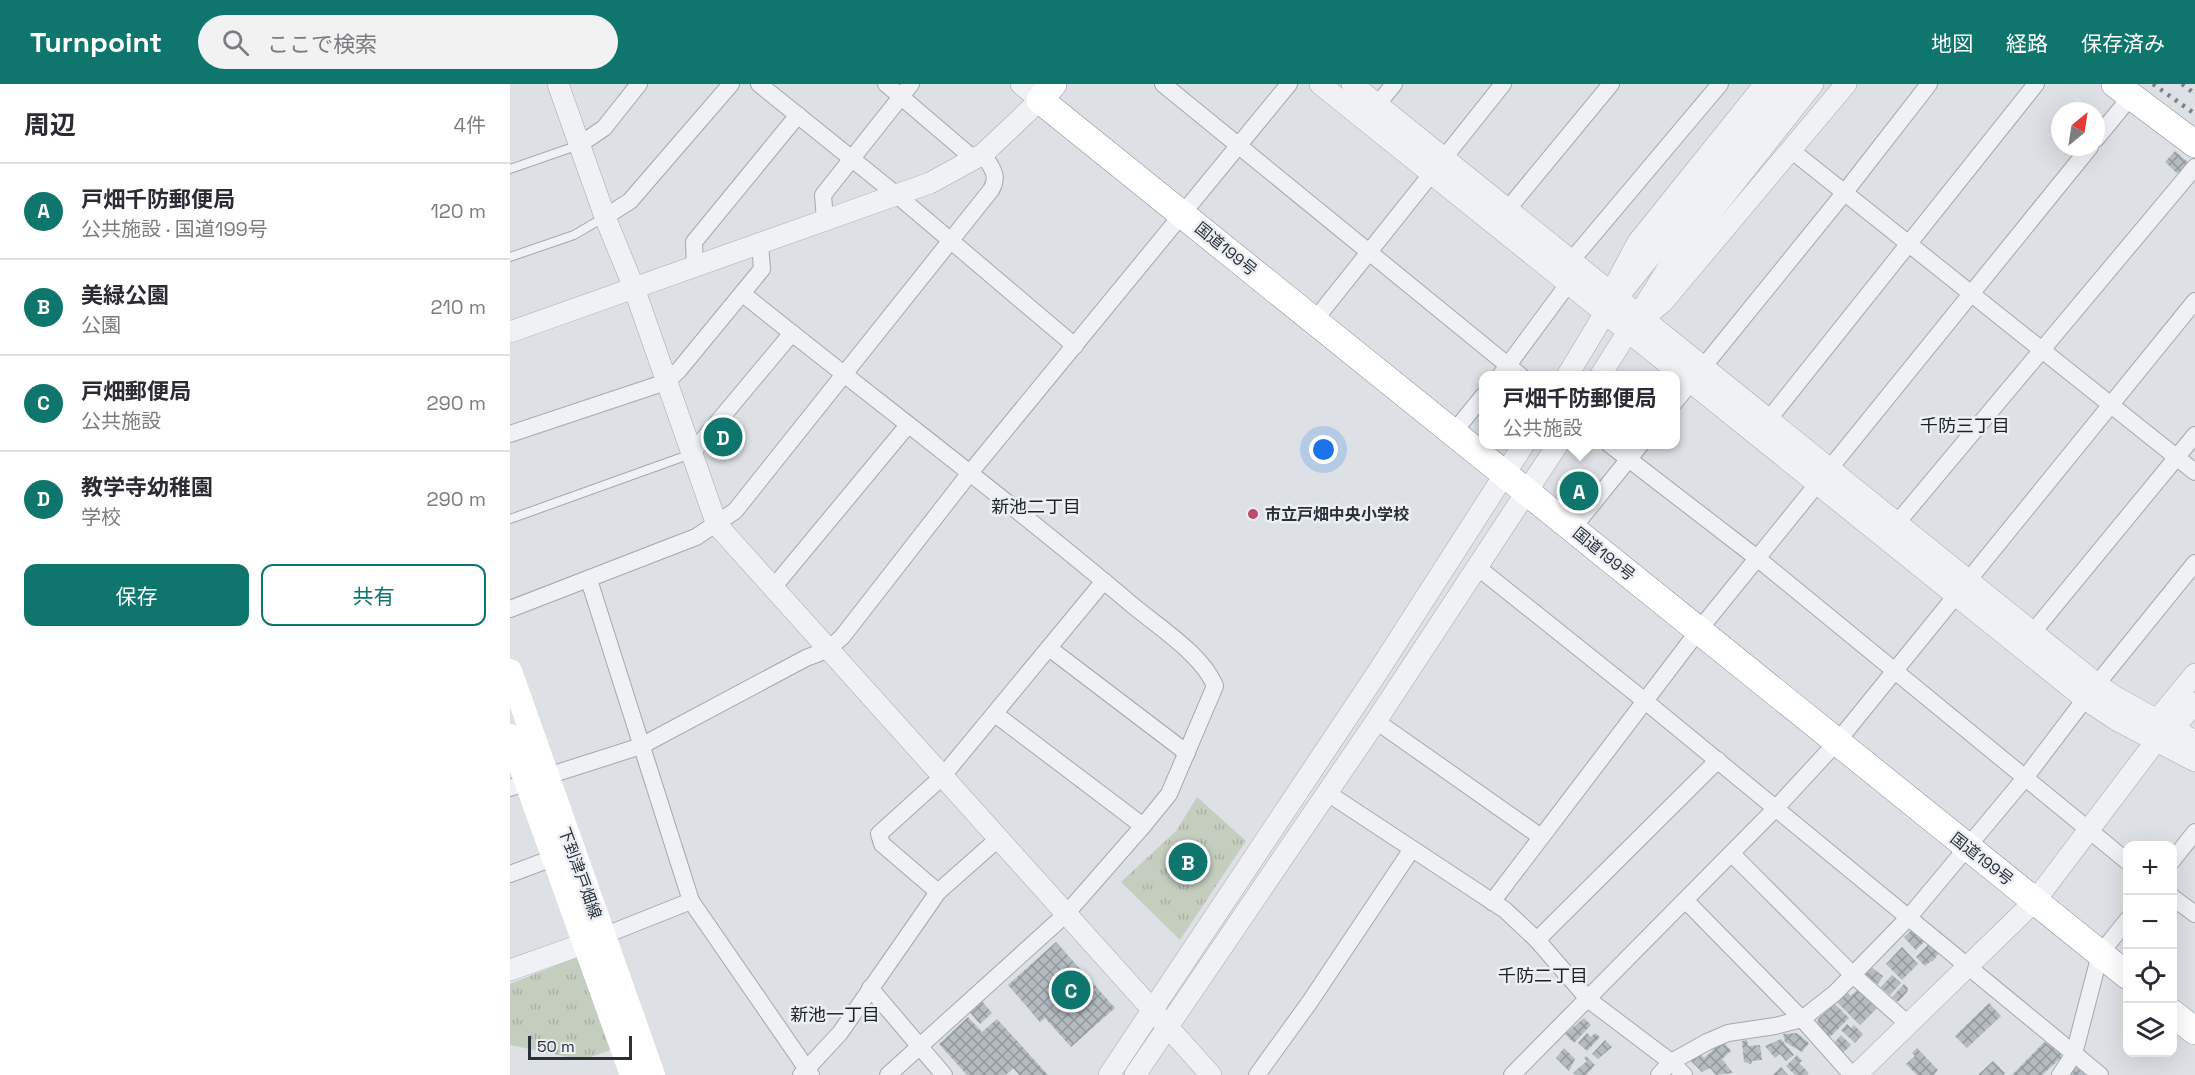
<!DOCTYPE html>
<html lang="ja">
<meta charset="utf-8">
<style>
body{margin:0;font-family:"Space Grotesk","Noto Sans JP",sans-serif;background:#f2f2f3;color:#2b2b33}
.controls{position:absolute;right:18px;bottom:18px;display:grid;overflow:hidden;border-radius:12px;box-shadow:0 6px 24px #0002}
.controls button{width:54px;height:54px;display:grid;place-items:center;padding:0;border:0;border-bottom:2px solid #e1e1e2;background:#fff;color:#2b2b33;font:30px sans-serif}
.compass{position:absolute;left:1541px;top:18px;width:54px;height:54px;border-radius:50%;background:#fff;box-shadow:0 6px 24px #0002;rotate:30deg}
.scale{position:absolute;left:18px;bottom:15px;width:104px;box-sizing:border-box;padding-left:6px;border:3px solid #28303a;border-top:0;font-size:16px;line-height:21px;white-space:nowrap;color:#28303a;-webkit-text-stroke:4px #eceff3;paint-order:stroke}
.you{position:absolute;left:814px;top:366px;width:21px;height:21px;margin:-15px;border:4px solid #fff;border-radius:50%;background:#1a73e8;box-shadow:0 0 0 9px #1a73e833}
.badge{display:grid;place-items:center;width:39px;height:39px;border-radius:50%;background:#0f766e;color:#fff;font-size:20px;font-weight:700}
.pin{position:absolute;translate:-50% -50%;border:3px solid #fff;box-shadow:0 2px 6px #0006}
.popup{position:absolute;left:969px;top:287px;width:201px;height:78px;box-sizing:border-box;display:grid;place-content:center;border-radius:12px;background:#fff;filter:drop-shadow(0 2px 4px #0005);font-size:20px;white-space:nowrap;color:#7c7c81}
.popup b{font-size:22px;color:#2b2b33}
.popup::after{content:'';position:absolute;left:50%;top:100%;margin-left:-12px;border:12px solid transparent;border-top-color:#fff}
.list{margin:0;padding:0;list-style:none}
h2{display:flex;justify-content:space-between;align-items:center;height:78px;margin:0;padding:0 24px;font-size:26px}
h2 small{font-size:20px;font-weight:400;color:#7c7c81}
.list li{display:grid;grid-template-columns:39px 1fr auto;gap:18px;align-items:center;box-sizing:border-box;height:96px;padding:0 24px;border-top:2px solid #e1e1e2}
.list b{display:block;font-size:22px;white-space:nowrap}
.list p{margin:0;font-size:20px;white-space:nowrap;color:#7c7c81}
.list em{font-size:20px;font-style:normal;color:#7c7c81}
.actions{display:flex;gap:12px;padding:18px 24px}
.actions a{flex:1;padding:14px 0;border:2px solid #0f766e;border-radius:12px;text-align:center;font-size:21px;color:#0f766e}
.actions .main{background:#0f766e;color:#fff}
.icon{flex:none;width:33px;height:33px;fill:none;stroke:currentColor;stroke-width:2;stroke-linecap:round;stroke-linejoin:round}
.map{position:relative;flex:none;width:1685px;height:991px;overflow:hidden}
header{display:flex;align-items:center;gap:36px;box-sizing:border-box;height:84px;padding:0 30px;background:#0f766e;color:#fff}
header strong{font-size:28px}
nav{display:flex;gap:33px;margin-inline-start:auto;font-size:21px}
.search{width:420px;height:54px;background:#f2f2f3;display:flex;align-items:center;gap:15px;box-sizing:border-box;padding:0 21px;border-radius:33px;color:#7c7c81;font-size:22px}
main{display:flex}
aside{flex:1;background:#fff}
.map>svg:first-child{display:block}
</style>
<header>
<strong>Turnpoint</strong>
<div class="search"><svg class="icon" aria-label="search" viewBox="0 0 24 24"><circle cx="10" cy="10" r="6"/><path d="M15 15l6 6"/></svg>ここで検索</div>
<nav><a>地図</a><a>経路</a><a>保存済み</a></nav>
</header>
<main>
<aside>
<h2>周辺<small>4件</small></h2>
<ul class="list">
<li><span class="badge">A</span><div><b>戸畑千防郵便局</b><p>公共施設 · 国道199号</p></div><em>120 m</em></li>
<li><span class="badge">B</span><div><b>美緑公園</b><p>公園</p></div><em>210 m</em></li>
<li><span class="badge">C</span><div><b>戸畑郵便局</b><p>公共施設</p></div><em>290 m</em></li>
<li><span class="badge">D</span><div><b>教学寺幼稚園</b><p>学校</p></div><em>290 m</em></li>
</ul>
<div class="actions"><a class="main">保存</a><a>共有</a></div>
</aside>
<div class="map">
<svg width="1685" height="991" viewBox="0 0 1685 991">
<defs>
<pattern id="grass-tufts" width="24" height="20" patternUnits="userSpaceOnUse" patternTransform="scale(1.5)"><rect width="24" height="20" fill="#c4cebf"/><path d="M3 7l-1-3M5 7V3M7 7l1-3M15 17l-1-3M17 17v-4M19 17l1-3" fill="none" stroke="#a8b1a5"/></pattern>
<pattern id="building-cross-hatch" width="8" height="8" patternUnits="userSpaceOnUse" patternTransform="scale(1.5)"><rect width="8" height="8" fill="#b4bbc1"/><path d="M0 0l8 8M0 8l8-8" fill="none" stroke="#92989e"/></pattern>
</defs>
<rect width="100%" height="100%" fill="#dde1e5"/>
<g fill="url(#grass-tufts)">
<polygon points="687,713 736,757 670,856 611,798 666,747"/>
<polygon points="67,873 101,966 72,976 0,961 0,900"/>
</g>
<g fill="url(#building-cross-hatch)">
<polygon points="1665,67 1679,79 1669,91 1655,78"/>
<polygon points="1403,845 1417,855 1406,866 1394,853"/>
<polygon points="546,858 605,924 561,963 535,934 530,938 498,901"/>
<polygon points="1420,859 1430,868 1422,878 1421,877 1415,882 1406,873"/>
<polygon points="1392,863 1408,880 1392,896 1376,880"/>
<polygon points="1361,883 1373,892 1368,900 1355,891"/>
<polygon points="1382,891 1391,899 1380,911 1371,903"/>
<polygon points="1394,900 1398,904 1397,908 1388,918 1382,913"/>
<polygon points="1348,905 1367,924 1350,941 1326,917 1336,907 1341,912"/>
<polygon points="471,916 482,929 470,940 458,926"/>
<polygon points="1479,919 1491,932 1457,964 1445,952"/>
<polygon points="1325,920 1339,934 1318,955 1307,943 1308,935"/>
<polygon points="458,933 472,948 487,935 538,991 509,991 503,984 496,991 457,991 429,960"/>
<polygon points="1074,934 1081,941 1064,959 1055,950"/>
<polygon points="1337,940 1341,944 1344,941 1353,950 1345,959 1331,946"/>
<polygon points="1077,949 1081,953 1085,949 1090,953 1077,967 1068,959"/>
<polygon points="1287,949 1299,959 1292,968 1275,958 1273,950"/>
<polygon points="1331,951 1341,961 1333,969 1323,960"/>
<polygon points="1271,955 1284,971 1276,977 1270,970 1265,974 1255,962"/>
<polygon points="1095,956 1102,963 1088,975 1082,970"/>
<polygon points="1237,956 1238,962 1250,961 1252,976 1242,977 1241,980 1234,978 1232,957"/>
<polygon points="1213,957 1221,967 1212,975 1223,989 1206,991 1200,984 1192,988 1181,977 1190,969 1194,974"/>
<polygon points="1534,958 1551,968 1551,974 1532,991 1502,991"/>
<polygon points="1054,964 1065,975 1059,987 1046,974"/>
<polygon points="1407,964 1428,986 1424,991 1407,991 1396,980 1405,972 1402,969"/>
<polygon points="1287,971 1292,977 1289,979 1299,989 1297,991 1285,991 1276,982"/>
<polygon points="1076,972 1085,981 1076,991 1065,991 1063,989 1077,977 1074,974"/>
<polygon points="1483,977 1495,989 1493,991 1468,991"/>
<polygon points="1565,982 1576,991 1556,991"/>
<polygon points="1271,983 1278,991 1263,991"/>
</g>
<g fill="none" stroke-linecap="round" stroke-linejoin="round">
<defs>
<g id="service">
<polyline points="0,85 69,61"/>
<polyline points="0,173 64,151 93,134"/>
<polyline points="0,435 181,370"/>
</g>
<g id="minor">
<polyline points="249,0 388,112 565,262"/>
<polyline points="376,0 464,75"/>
<polyline points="653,0 1011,292"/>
<polyline points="867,21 884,0"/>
<polyline points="1586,55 1622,11"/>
<polyline points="69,61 94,44 129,0"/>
<polyline points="1281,66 1685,388"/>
<polyline points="997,126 1101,0"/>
<polyline points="95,133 120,117 221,0"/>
<polyline points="315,136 313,111 401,0"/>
<polyline points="1061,177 1210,0"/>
<polyline points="185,184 184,158 288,31"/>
<path d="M233 210C362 314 495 413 621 520 647 542 693 571 705 602L659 710 633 742 556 830 378 991"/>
<polyline points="804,237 993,0"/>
<polyline points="1194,282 1335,108 1419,0"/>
<polyline points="990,292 1058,200"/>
<polyline points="1165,318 1181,298"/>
<polyline points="1259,335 1526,0"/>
<polyline points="943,349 973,312"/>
<polyline points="0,350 156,298 169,286 252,185 250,160"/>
<polyline points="1099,360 1247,474 1618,778"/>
<polyline points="181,370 282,249"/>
<polyline points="1387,439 1685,83"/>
<polyline points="1062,445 1131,360"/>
<polyline points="966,482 1135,617 1590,991"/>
<polyline points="79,496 181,817 301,991"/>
<polyline points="262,505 398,341"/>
<path d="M0 525 186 453 225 427 481 106C490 91 481 83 473 70"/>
<polyline points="1523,548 1685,351"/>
<polyline points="539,564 677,669"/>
<polyline points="1587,600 1685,479"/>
<polyline points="485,630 633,742"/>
<polyline points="866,637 1031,753"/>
<polyline points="0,704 131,662 296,574 317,566 332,553 459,390 779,0"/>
<polyline points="816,708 995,826 1027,856 1079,916 1161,978 1174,991"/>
<polyline points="1222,770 1343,891 1398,940"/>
<polyline points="1662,777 1685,748"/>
<polyline points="0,790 43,774"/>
<polyline points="428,808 372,760 369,750 432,693 594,497"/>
<polyline points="1662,813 1685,830"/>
<polyline points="1176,817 1292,935 1342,991"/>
<polyline points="982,818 1189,546 1580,63"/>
<polyline points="93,852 181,817"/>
<polyline points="1027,856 1208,676"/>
<polyline points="360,904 434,991"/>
<polyline points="291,991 330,949 428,808 488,755"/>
<polyline points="747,991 799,919 902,765"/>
<polyline points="1002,991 1266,724 1327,658 1685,217"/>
<polyline points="1149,991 1161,978 1197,958 1218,949 1265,942 1292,935 1325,909 1399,833 1515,694 1575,615"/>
<polyline points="1550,991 1564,970 1590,870 1618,835"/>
</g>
<g id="tertiary">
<polyline points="48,0 95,133 124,204 207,441 701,991"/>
<polyline points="810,0 1575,615 1608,637 1685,677"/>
<polyline points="842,0 1587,600 1602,611 1685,657"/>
<polyline points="1105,201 1128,158 1255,0"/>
<polyline points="1135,233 1153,218 1336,0"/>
<polyline points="0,248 420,99 473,70 530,16 511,0"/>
<polyline points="1057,292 1095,229 1279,0"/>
<polyline points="1090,292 1161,179 1303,0"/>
<polyline points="1646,647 1647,636 1685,590"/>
<polyline points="0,886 90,854"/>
<polyline points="599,991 869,586 1014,360"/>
<polyline points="625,991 866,637 1048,360"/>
<polyline points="1346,991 1525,817 1646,657 1663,645 1685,619"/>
</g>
<g id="trunk">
<polyline points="543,0 530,16 1618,892"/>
<polyline points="1605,0 1685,60"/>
<polyline points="1662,929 1685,947"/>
</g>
</defs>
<use href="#service" stroke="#a3a8ae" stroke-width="10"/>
<use href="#minor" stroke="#a3a8ae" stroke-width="18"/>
<use href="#tertiary" stroke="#a3a8ae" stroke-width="22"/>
<use href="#trunk" stroke="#86909a" stroke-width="28"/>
<use href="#service" stroke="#eff1f4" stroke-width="8"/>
<use href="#minor" stroke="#eff1f4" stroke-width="16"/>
<use href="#tertiary" stroke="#eff1f4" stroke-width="21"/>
<g stroke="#fff" stroke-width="24">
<polyline points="0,587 143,991"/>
<polyline points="0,652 122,991"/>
</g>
<use href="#trunk" stroke="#fff" stroke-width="27"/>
<g stroke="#78828d" stroke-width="4.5" stroke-dasharray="3 6" stroke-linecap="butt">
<polyline points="1643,0 1685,30"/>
<polyline points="1672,0 1685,10"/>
</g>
</g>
<circle fill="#be4d6b" stroke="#eceff3" stroke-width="2" cx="743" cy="430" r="6"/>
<g text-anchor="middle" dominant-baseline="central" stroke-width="5" stroke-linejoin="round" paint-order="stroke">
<g font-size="16" fill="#28303a" stroke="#eceff3">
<text transform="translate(716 165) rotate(39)">国道199号</text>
<text transform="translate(1094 470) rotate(39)">国道199号</text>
<text transform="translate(1472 775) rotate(38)">国道199号</text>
<text transform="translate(70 789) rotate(70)">下到津戸畑線</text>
</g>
<g font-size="16" font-weight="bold" fill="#28303a" stroke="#eceff3" text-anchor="start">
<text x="755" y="430">市立戸畑中央小学校</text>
</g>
<g font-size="18" fill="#1a212a" stroke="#eceff3">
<text x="1455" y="341">千防三丁目</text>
<text x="526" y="422">新池二丁目</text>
<text x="1033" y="891">千防二丁目</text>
<text x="325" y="930">新池一丁目</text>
</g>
</g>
</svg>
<div class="controls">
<button>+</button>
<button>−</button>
<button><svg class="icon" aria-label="locate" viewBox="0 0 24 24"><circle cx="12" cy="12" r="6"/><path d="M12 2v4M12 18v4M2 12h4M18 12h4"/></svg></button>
<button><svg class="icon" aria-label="layers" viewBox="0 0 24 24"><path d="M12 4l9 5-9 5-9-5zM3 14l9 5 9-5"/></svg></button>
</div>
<svg class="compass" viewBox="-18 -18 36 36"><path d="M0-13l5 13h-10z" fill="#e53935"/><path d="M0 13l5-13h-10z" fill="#7c7c81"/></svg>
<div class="scale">50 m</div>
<div class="you"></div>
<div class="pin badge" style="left:1069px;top:407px">A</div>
<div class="popup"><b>戸畑千防郵便局</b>公共施設</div>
<div class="pin badge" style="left:678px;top:778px">B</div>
<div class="pin badge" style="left:561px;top:906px">C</div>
<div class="pin badge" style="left:213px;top:353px">D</div>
</div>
</main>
